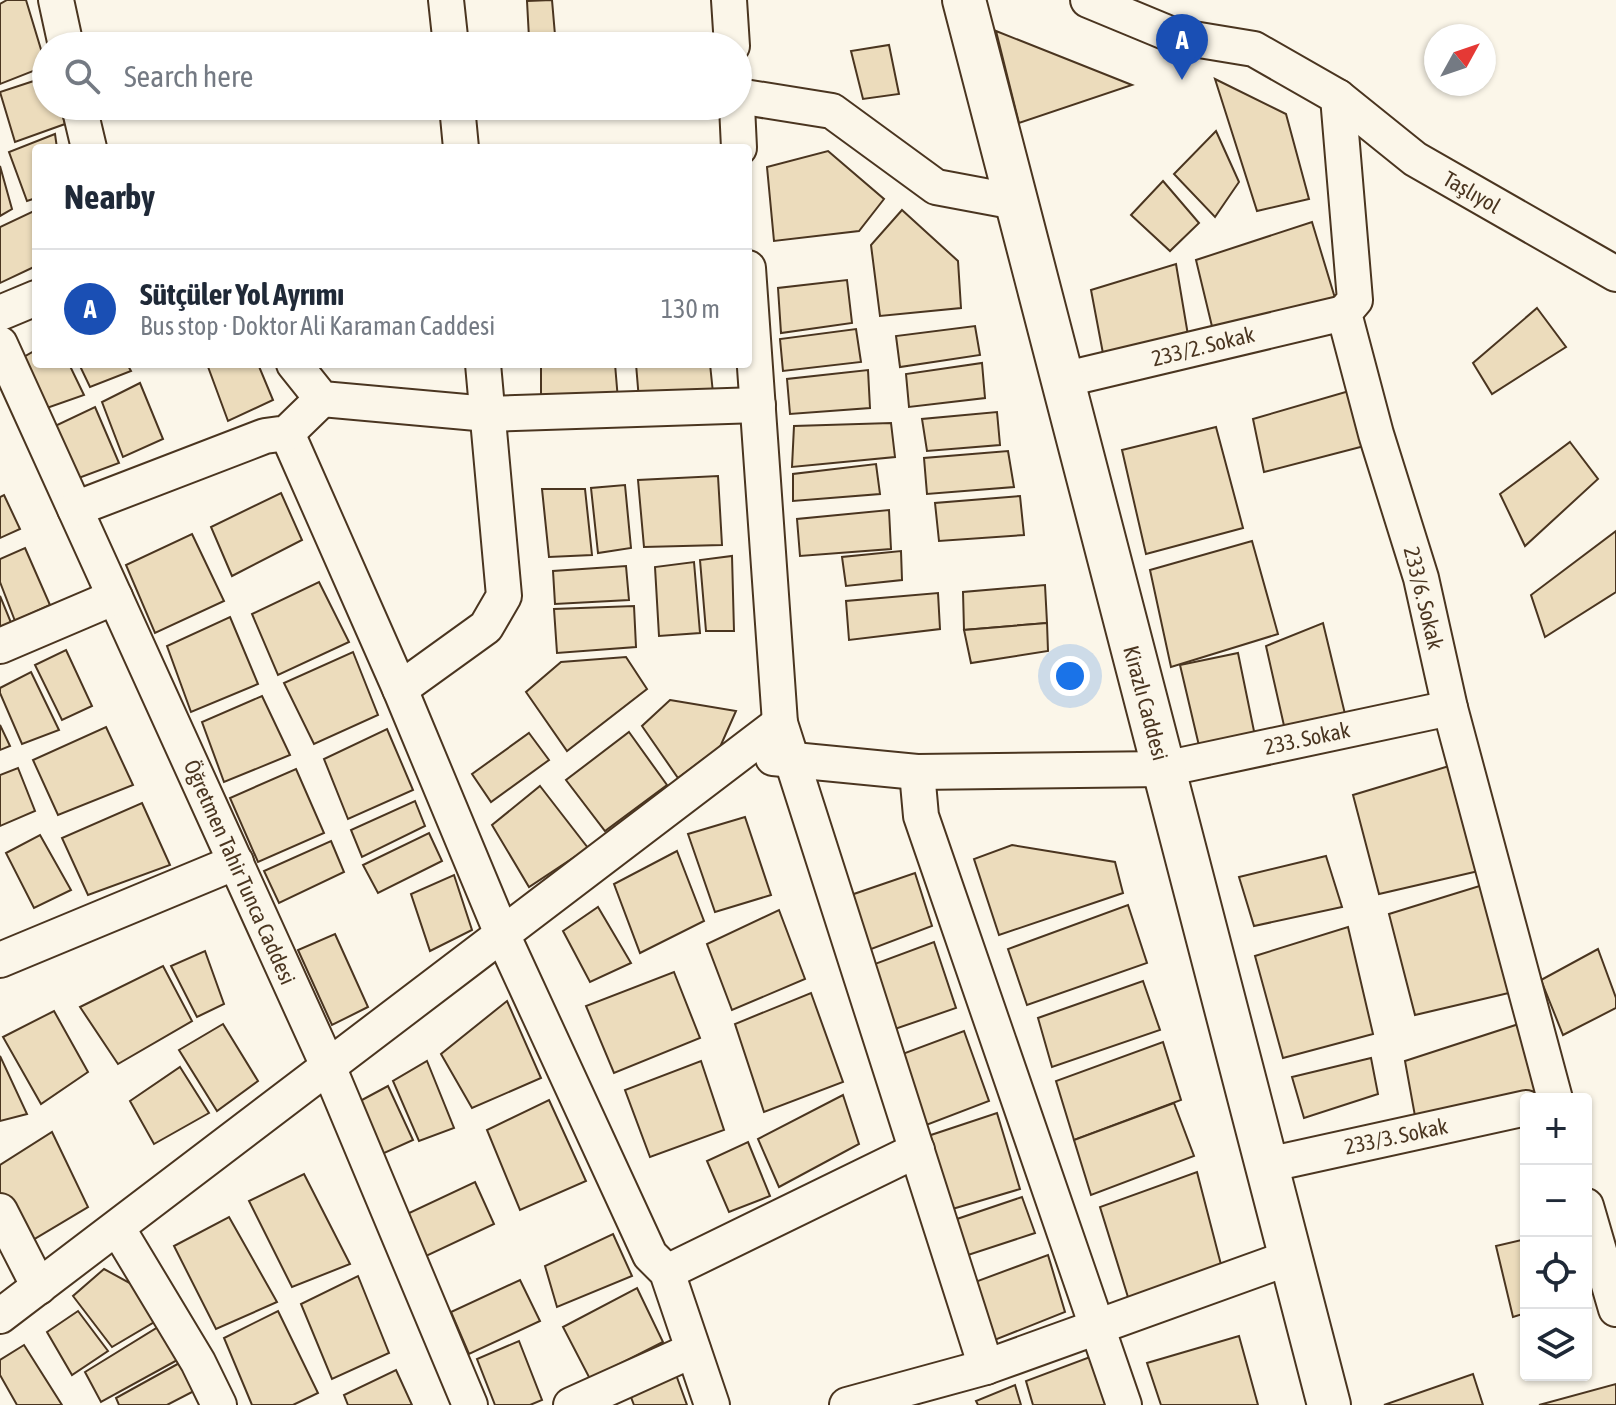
<!DOCTYPE html>
<meta charset="utf-8">
<style>
body{margin:0;font-family:"Asap Condensed",sans-serif;background:#f2f2f3;color:#1f2937}
.controls{position:absolute;right:24px;bottom:24px;display:grid;overflow:hidden;border-radius:8px;box-shadow:0 2px 6px #0004}
.controls button{width:72px;height:72px;display:grid;place-items:center;padding:0;border:0;border-bottom:2px solid #e0e1e3;background:#fff;color:#1f2937;font:40px sans-serif}
.compass{position:absolute;left:1424px;top:24px;width:72px;height:72px;border-radius:50%;background:#fff;box-shadow:0 2px 6px #0004;rotate:50deg}
.you{position:absolute;left:1070px;top:676px;width:28px;height:28px;margin:-20px;border:6px solid #fff;border-radius:50%;background:#1a73e8;box-shadow:0 0 0 12px #1a73e833}
.badge{display:grid;place-items:center;width:52px;height:52px;border-radius:50%;background:#ea580c;color:#fff;font-size:26px;font-weight:700}
.pin{position:absolute;translate:-50% -66px;filter:drop-shadow(0 2px 4px #0008)}
.pin::after{content:'';position:absolute;top:42px;width:28px;height:24px;background:inherit;clip-path:polygon(0 0,100% 0,50% 100%)}
.list{margin:0;padding:0;list-style:none}
h2{display:flex;justify-content:space-between;align-items:center;height:104px;margin:0;padding:0 32px;font-size:34px}
h2 small{font-size:26px;font-weight:400;color:#747a83}
.list li{display:grid;grid-template-columns:52px 1fr auto;gap:24px;align-items:center;box-sizing:border-box;height:120px;padding:0 32px;border-top:2px solid #e0e1e3}
.list b{display:block;font-size:30px;white-space:nowrap}
.list p{margin:0;font-size:26px;white-space:nowrap;color:#747a83}
.list em{font-size:26px;font-style:normal;color:#747a83}
.icon{flex:none;width:44px;height:44px;fill:none;stroke:currentColor;stroke-width:2;stroke-linecap:round;stroke-linejoin:round}
.map{position:relative;flex:none;width:1616px;height:1405px;overflow:hidden}
.search{position:absolute;background:#fff;box-shadow:0 2px 6px #0004;left:32px;top:32px;width:720px;height:88px;display:flex;align-items:center;gap:20px;box-sizing:border-box;padding:0 28px;border-radius:44px;color:#747a83;font-size:30px}
.panel{position:absolute;background:#fff;box-shadow:0 2px 6px #0004;left:32px;top:144px;width:720px;height:224px;border-radius:8px}
.map>svg:first-child{display:block}
</style>
<div class="map">
<svg width="1616" height="1405" viewBox="0 0 1616 1405">
<rect width="100%" height="100%" fill="#fbf6e9"/>
<g fill="#ecdcbc" stroke="#4a3520" stroke-width="2">
<polygon points="7,0 26,0 46,66 0,84 0,4"/>
<polygon points="552,0 555,35 529,38 527,1"/>
<polygon points="996,31 1132,85 1019,123"/>
<polygon points="889,45 899,94 863,99 851,51"/>
<polygon points="46,77 46,106 60,106 65,124 15,142 0,92"/>
<polygon points="1215,79 1286,114 1309,199 1257,211"/>
<polygon points="1216,131 1239,182 1215,217 1174,174"/>
<polygon points="55,134 57,148 36,148 36,198 27,201 9,152"/>
<polygon points="828,151 884,199 859,231 774,241 767,167"/>
<polygon points="0,166 12,209 0,216"/>
<polygon points="1163,181 1199,223 1170,251 1131,215"/>
<polygon points="36,210 36,266 0,283 0,227"/>
<polygon points="902,210 958,261 961,308 880,316 871,245"/>
<polygon points="1312,222 1338,308 1216,343 1196,260"/>
<polygon points="1176,264 1190,347 1105,364 1091,290"/>
<polygon points="847,280 852,323 781,333 778,288"/>
<polygon points="1537,308 1566,347 1492,394 1473,363"/>
<polygon points="975,326 980,355 900,367 896,336"/>
<polygon points="856,329 861,362 783,371 780,339"/>
<polygon points="36,350 36,364 69,364 84,395 44,409 22,358"/>
<polygon points="982,363 985,398 909,407 906,374"/>
<polygon points="79,364 127,364 131,371 90,387"/>
<polygon points="207,364 258,364 273,400 228,421"/>
<polygon points="541,364 615,364 618,400 541,408"/>
<polygon points="636,364 710,364 713,393 639,400"/>
<polygon points="868,370 870,408 790,414 787,379"/>
<polygon points="140,383 163,439 123,457 102,402"/>
<polygon points="1356,389 1372,444 1264,472 1253,419"/>
<polygon points="95,407 119,463 76,479 55,426"/>
<polygon points="997,412 1000,445 927,451 922,419"/>
<polygon points="891,423 895,457 792,467 794,426"/>
<polygon points="1216,427 1243,528 1146,554 1122,450"/>
<polygon points="1570,442 1598,479 1525,546 1500,494"/>
<polygon points="1008,451 1014,487 927,494 924,458"/>
<polygon points="876,464 880,494 793,501 793,474"/>
<polygon points="718,476 722,545 644,547 638,480"/>
<polygon points="625,485 631,548 598,553 591,488"/>
<polygon points="542,489 585,489 592,555 549,557"/>
<polygon points="281,493 302,540 232,576 211,527"/>
<polygon points="4,495 20,529 0,538 0,497"/>
<polygon points="1020,496 1024,535 939,541 935,503"/>
<polygon points="889,510 891,549 800,556 797,519"/>
<polygon points="1616,531 1616,592 1545,637 1531,595"/>
<polygon points="192,534 224,601 155,633 126,565"/>
<polygon points="1252,541 1278,634 1171,667 1150,570"/>
<polygon points="25,548 50,605 15,621 0,582 0,559"/>
<polygon points="901,551 902,580 846,586 842,557"/>
<polygon points="732,556 734,631 706,631 700,560"/>
<polygon points="694,562 700,633 659,636 655,567"/>
<polygon points="626,566 629,600 555,604 553,571"/>
<polygon points="319,582 349,642 278,675 252,614"/>
<polygon points="1045,585 1047,623 964,630 963,592"/>
<polygon points="938,593 940,629 849,640 846,601"/>
<polygon points="0,596 12,625 0,631"/>
<polygon points="634,606 636,647 557,653 554,609"/>
<polygon points="230,617 258,684 191,712 167,646"/>
<polygon points="1047,623 1048,651 971,663 964,630"/>
<polygon points="1323,623 1345,714 1285,730 1266,646"/>
<polygon points="66,650 92,706 62,720 35,665"/>
<polygon points="353,652 378,715 314,744 284,683"/>
<polygon points="1238,653 1255,736 1200,750 1180,665"/>
<polygon points="626,657 647,689 567,751 526,692 561,662"/>
<polygon points="31,672 59,730 22,744 0,693 0,688"/>
<polygon points="262,696 290,755 224,782 202,722"/>
<polygon points="670,700 736,711 720,747 678,778 642,726"/>
<polygon points="0,725 10,746 0,750"/>
<polygon points="106,727 133,785 58,815 33,760"/>
<polygon points="387,729 413,790 348,819 324,759"/>
<polygon points="629,732 667,785 605,831 566,780"/>
<polygon points="529,733 549,760 491,802 472,774"/>
<polygon points="1459,763 1483,870 1379,894 1353,795"/>
<polygon points="18,768 35,811 0,826 0,775"/>
<polygon points="296,769 324,833 258,862 230,798"/>
<polygon points="540,786 588,848 529,887 492,825"/>
<polygon points="415,801 425,826 362,857 351,830"/>
<polygon points="142,803 170,865 88,895 62,838"/>
<polygon points="745,817 771,895 715,912 688,834"/>
<polygon points="429,833 442,861 378,893 363,865"/>
<polygon points="40,835 71,890 34,908 6,853"/>
<polygon points="331,841 344,872 279,903 264,871"/>
<polygon points="1012,845 1115,862 1123,893 999,935 974,859"/>
<polygon points="677,851 704,921 640,953 614,884"/>
<polygon points="1326,856 1342,907 1254,926 1239,877"/>
<polygon points="915,873 932,926 866,951 848,896"/>
<polygon points="454,875 472,930 430,951 411,894"/>
<polygon points="1486,884 1513,992 1415,1015 1389,914"/>
<polygon points="1128,905 1147,963 1027,1005 1008,949"/>
<polygon points="598,907 631,963 590,982 563,931"/>
<polygon points="779,910 805,979 732,1010 707,944"/>
<polygon points="1348,927 1373,1034 1283,1058 1255,956"/>
<polygon points="335,934 368,1007 332,1025 298,950"/>
<polygon points="934,942 956,1008 892,1030 872,965"/>
<polygon points="1598,949 1616,998 1616,1008 1563,1035 1541,980"/>
<polygon points="205,951 224,1004 197,1017 171,966"/>
<polygon points="163,966 192,1021 118,1064 80,1007"/>
<polygon points="674,972 700,1038 614,1073 586,1006"/>
<polygon points="1143,981 1160,1030 1052,1067 1038,1018"/>
<polygon points="811,993 843,1082 764,1112 735,1024"/>
<polygon points="507,1001 541,1078 472,1108 441,1054"/>
<polygon points="54,1011 88,1072 41,1104 3,1037"/>
<polygon points="1528,1021 1549,1092 1417,1127 1405,1061"/>
<polygon points="223,1024 258,1081 217,1111 179,1050"/>
<polygon points="964,1031 989,1101 921,1127 897,1056"/>
<polygon points="1163,1042 1181,1100 1074,1140 1056,1081"/>
<polygon points="0,1056 27,1114 0,1121"/>
<polygon points="1371,1058 1378,1094 1304,1118 1292,1077"/>
<polygon points="427,1061 454,1128 419,1141 393,1081"/>
<polygon points="701,1061 724,1130 650,1157 625,1090"/>
<polygon points="180,1067 209,1113 154,1144 130,1101"/>
<polygon points="388,1086 413,1140 382,1154 360,1101"/>
<polygon points="843,1095 859,1144 779,1187 758,1139"/>
<polygon points="549,1100 586,1181 520,1210 487,1130"/>
<polygon points="1174,1103 1194,1156 1091,1195 1074,1140"/>
<polygon points="997,1113 1020,1189 949,1210 928,1136"/>
<polygon points="52,1132 88,1207 26,1244 0,1196 0,1165"/>
<polygon points="748,1142 770,1196 729,1212 707,1161"/>
<polygon points="1197,1172 1225,1280 1132,1310 1100,1207"/>
<polygon points="304,1174 350,1264 292,1287 249,1201"/>
<polygon points="475,1182 494,1224 424,1257 407,1214"/>
<polygon points="1022,1197 1035,1233 965,1256 954,1220"/>
<polygon points="229,1217 277,1302 216,1329 174,1246"/>
<polygon points="613,1234 632,1276 557,1307 545,1266"/>
<polygon points="1526,1239 1526,1313 1513,1317 1496,1246"/>
<polygon points="1586,1251 1597,1292 1586,1295"/>
<polygon points="1048,1255 1065,1312 992,1341 975,1282"/>
<polygon points="104,1269 148,1293 161,1318 112,1347 73,1296"/>
<polygon points="358,1276 389,1353 332,1379 301,1304"/>
<polygon points="520,1280 540,1321 469,1354 451,1312"/>
<polygon points="637,1288 663,1342 590,1379 563,1327"/>
<polygon points="78,1311 108,1351 72,1375 47,1332"/>
<polygon points="278,1311 318,1393 293,1405 252,1405 224,1338"/>
<polygon points="163,1324 181,1358 101,1402 85,1372"/>
<polygon points="1239,1336 1258,1405 1161,1405 1147,1363"/>
<polygon points="519,1341 542,1400 530,1405 495,1405 477,1359"/>
<polygon points="24,1345 62,1405 17,1405 0,1375 0,1360"/>
<polygon points="1090,1357 1108,1405 1033,1405 1026,1381"/>
<polygon points="183,1361 196,1390 167,1405 119,1405 116,1398"/>
<polygon points="396,1370 412,1405 348,1405 344,1395"/>
<polygon points="675,1372 687,1405 634,1405 629,1392"/>
<polygon points="1473,1374 1483,1405 1384,1405"/>
<polygon points="1616,1384 1616,1405 1539,1405"/>
<polygon points="1015,1385 1021,1405 978,1405 976,1401"/>
</g>
<g fill="none" stroke-linecap="round" stroke-linejoin="round">
<defs>
<g id="minor">
<polyline points="56,0 66,46"/>
<polyline points="446,0 451,46"/>
<polyline points="729,0 732,46"/>
<polyline points="1088,0 1175,36 1254,49 1338,97 1415,159 1616,274"/>
<polyline points="738,96 832,111 936,187 1016,202"/>
<polyline points="1338,97 1355,300 1344,313 1376,434 1421,578 1450,708 1555,1099"/>
<polyline points="79,106 89,148"/>
<polyline points="457,106 461,148"/>
<polyline points="737,106 739,148"/>
<polyline points="748,268 780,723 986,1367"/>
<polyline points="0,313 36,298"/>
<polyline points="0,344 328,1066 470,1405"/>
<polyline points="294,364 322,399 488,414 758,405"/>
<polyline points="1062,380 1344,313"/>
<polyline points="287,433 400,689 502,934 650,1255 667,1272 712,1405"/>
<polyline points="75,509 265,436 287,433 322,399"/>
<polyline points="0,646 115,597"/>
<polyline points="400,689 486,627 504,596 483,364"/>
<polyline points="773,758 917,772 1164,769 1450,708"/>
<polyline points="917,772 921,816 1124,1405"/>
<polyline points="0,960 236,862"/>
<polyline points="1267,1165 1526,1108"/>
<polyline points="1586,1206 1616,1309"/>
<polyline points="0,1211 39,1287"/>
<polyline points="118,1229 198,1362 219,1405"/>
<polyline points="667,1272 917,1150"/>
<polyline points="0,1316 780,723"/>
<polyline points="571,1405 693,1350"/>
<polyline points="847,1405 986,1367 1291,1257"/>
</g>
<polyline id="major" points="964,0 1329,1405"/>
</defs>
<use href="#minor" stroke="#4a3520" stroke-width="38"/>
<use href="#major" stroke="#4a3520" stroke-width="46"/>
<use href="#minor" stroke="#fbf6e9" stroke-width="34"/>
<use href="#major" stroke="#fbf6e9" stroke-width="42"/>
</g>
<g text-anchor="middle" dominant-baseline="central" stroke-width="6" stroke-linejoin="round" paint-order="stroke">
<g font-size="22" fill="#4a3520" stroke="#fbf6e9">
<text transform="translate(1472 192) rotate(30)">Taşlıyol</text>
<text transform="translate(1203 346) rotate(-14)">233/2. Sokak</text>
<text transform="translate(1424 598) rotate(76)">233/6. Sokak</text>
<text transform="translate(1146 703) rotate(75)">Kirazlı Caddesi</text>
<text transform="translate(1307 738) rotate(-12)">233. Sokak</text>
<text transform="translate(240 872) rotate(66)">Öğretmen Tahir Tunca Caddesi</text>
<text transform="translate(1396 1136) rotate(-12)">233/3. Sokak</text>
</g>
</g>
</svg>
<div class="controls">
<button>+</button>
<button>−</button>
<button><svg class="icon" aria-label="locate" viewBox="0 0 24 24"><circle cx="12" cy="12" r="6"/><path d="M12 2v4M12 18v4M2 12h4M18 12h4"/></svg></button>
<button><svg class="icon" aria-label="layers" viewBox="0 0 24 24"><path d="M12 4l9 5-9 5-9-5zM3 14l9 5 9-5"/></svg></button>
</div>
<svg class="compass" viewBox="-18 -18 36 36"><path d="M0-13l5 13h-10z" fill="#e53935"/><path d="M0 13l5-13h-10z" fill="#747a83"/></svg>
<div class="you"></div>
<div class="pin badge" style="left:1182px;top:80px;background:#1a4fb4">A</div>
<div class="search"><svg class="icon" aria-label="search" viewBox="0 0 24 24"><circle cx="10" cy="10" r="6"/><path d="M15 15l6 6"/></svg>Search here</div>
<section class="panel">
<h2>Nearby<small></small></h2>
<ul class="list">
<li><span class="badge" style="background:#1a4fb4">A</span><div><b>Sütçüler Yol Ayrımı</b><p>Bus stop · Doktor Ali Karaman Caddesi</p></div><em>130 m</em></li>
</ul>
</section>
</div>
